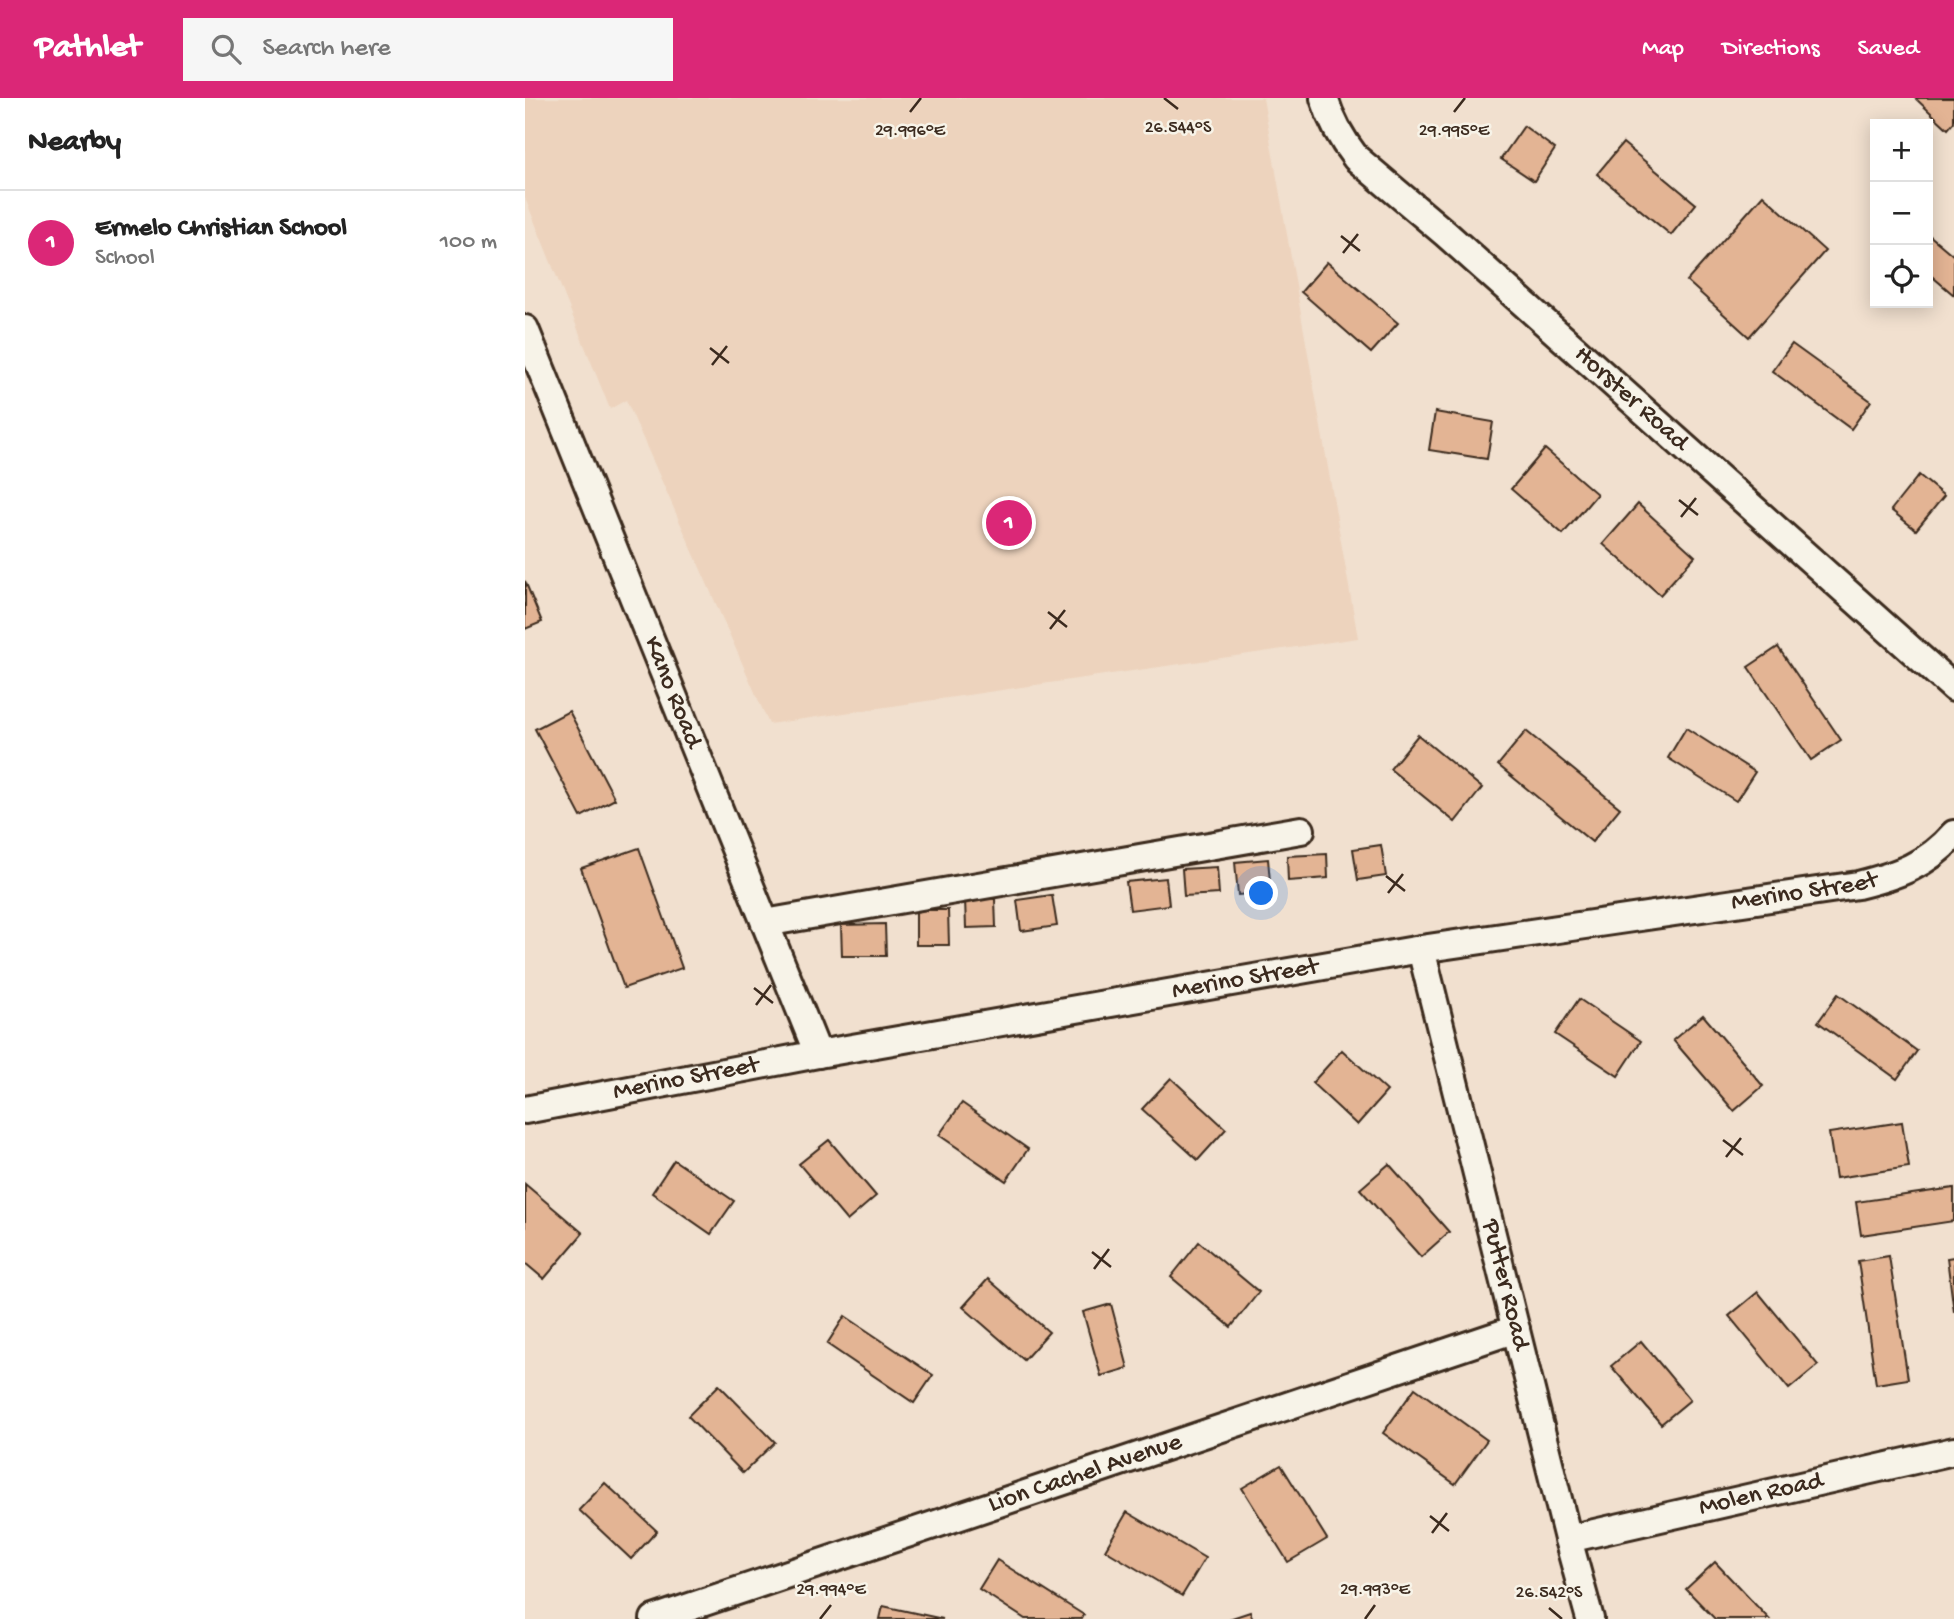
<!DOCTYPE html>
<meta charset="utf-8">
<style>
body{margin:0;font-family:"Gochi Hand",sans-serif;background:#f6f6f6;color:#222}
.controls{position:absolute;right:21px;top:21px;display:grid;overflow:hidden;border-radius:0px;box-shadow:0 4px 18px #0003}
.controls button{width:63px;height:63px;display:grid;place-items:center;padding:0;border:0;border-bottom:2px solid #e0e0e0;background:#fff;color:#222;font:35px sans-serif}
.you{position:absolute;left:737px;top:796px;width:24px;height:24px;margin:-18px;border:5px solid #fff;border-radius:50%;background:#1a73e8;box-shadow:0 0 0 10px #1a73e833}
.badge{display:grid;place-items:center;width:46px;height:46px;border-radius:50%;background:#db2777;color:#fff;font-size:23px;font-weight:700}
.pin{position:absolute;translate:-50% -50%;border:4px solid #fff;box-shadow:0 2px 7px #0006}
.list{margin:0;padding:0;list-style:none}
h2{display:flex;justify-content:space-between;align-items:center;height:91px;margin:0;padding:0 28px;font-size:30px}
h2 small{font-size:23px;font-weight:400;color:#767676}
.list li{display:grid;grid-template-columns:46px 1fr auto;gap:21px;align-items:center;box-sizing:border-box;height:105px;padding:0 28px;border-top:2px solid #e0e0e0}
.list b{display:block;font-size:26px;white-space:nowrap}
.list p{margin:0;font-size:23px;white-space:nowrap;color:#767676}
.list em{font-size:23px;font-style:normal;color:#767676}
.icon{flex:none;width:38px;height:38px;fill:none;stroke:currentColor;stroke-width:2;stroke-linecap:round;stroke-linejoin:round}
.map{position:relative;flex:none;width:1429px;height:1521px;overflow:hidden}
header{display:flex;align-items:center;gap:42px;box-sizing:border-box;height:98px;padding:0 35px;background:#db2777;color:#fff}
header strong{font-size:33px}
nav{display:flex;gap:38px;margin-inline-start:auto;font-size:24px}
.search{width:490px;height:63px;background:#f6f6f6;display:flex;align-items:center;gap:18px;box-sizing:border-box;padding:0 24px;border-radius:0px;color:#767676;font-size:26px}
main{display:flex}
aside{flex:1;background:#fff}
.map>svg:first-child{display:block}
</style>
<header>
<strong>Pathlet</strong>
<div class="search"><svg class="icon" aria-label="search" viewBox="0 0 24 24"><circle cx="10" cy="10" r="6"/><path d="M15 15l6 6"/></svg>Search here</div>
<nav><a>Map</a><a>Directions</a><a>Saved</a></nav>
</header>
<main>
<aside>
<h2>Nearby<small></small></h2>
<ul class="list">
<li><span class="badge">1</span><div><b>Ermelo Christian School</b><p>School</p></div><em>100 m</em></li>
</ul>
</aside>
<div class="map">
<svg width="1429" height="1521" viewBox="0 0 1429 1521">
<rect width="100%" height="100%" fill="#f1e0cf"/>
<filter id="ink" filterUnits="userSpaceOnUse"><feTurbulence type="fractalNoise" baseFrequency=".0143" numOctaves="2"/><feDisplacementMap in="SourceGraphic" scale="14" xChannelSelector="R" yChannelSelector="G"/><feConvolveMatrix kernelMatrix="1 2 1 2 8 2 1 2 1" color-interpolation-filters="sRGB"/></filter>
<g filter="url(#ink)">
<polygon fill="#edd3bd" points="0,0 738,0 833,540 244,626 101,302 85,311 0,100"/>
<g fill="#e3b494" stroke="#3b2a1e" stroke-width="2">
<polygon points="1390,0 1429,0 1429,24 1423,31"/>
<polygon points="999,28 1030,51 1009,83 976,61"/>
<polygon points="1098,45 1171,106 1146,137 1072,76"/>
<polygon points="1238,97 1300,153 1224,239 1162,183"/>
<polygon points="1403,136 1429,158 1429,197 1403,175"/>
<polygon points="802,164 873,225 846,255 776,194"/>
<polygon points="1267,246 1346,303 1326,331 1247,273"/>
<polygon points="910,314 968,324 962,361 904,352"/>
<polygon points="1020,351 1072,396 1038,436 986,391"/>
<polygon points="1394,377 1419,398 1391,432 1366,412"/>
<polygon points="1113,406 1170,458 1135,497 1078,446"/>
<polygon points="0,483 17,524 0,531"/>
<polygon points="1253,549 1316,642 1286,662 1223,569"/>
<polygon points="44,613 90,701 56,719 10,631"/>
<polygon points="1161,630 1230,674 1211,703 1143,660"/>
<polygon points="1001,633 1095,710 1067,744 973,667"/>
<polygon points="893,637 957,690 930,724 865,671"/>
<polygon points="856,747 861,778 833,782 828,751"/>
<polygon points="114,750 157,870 99,890 56,770"/>
<polygon points="802,756 803,780 763,783 762,758"/>
<polygon points="743,761 746,794 713,797 710,764"/>
<polygon points="692,769 694,796 659,798 657,771"/>
<polygon points="641,780 644,807 605,812 601,784"/>
<polygon points="527,797 532,828 496,833 492,802"/>
<polygon points="440,801 470,801 471,829 441,830"/>
<polygon points="391,812 423,812 424,847 391,847"/>
<polygon points="360,826 361,858 317,858 316,827"/>
<polygon points="1313,896 1392,953 1372,981 1293,924"/>
<polygon points="1054,901 1116,943 1093,978 1030,936"/>
<polygon points="1178,917 1238,988 1209,1013 1148,942"/>
<polygon points="817,952 862,993 832,1027 787,985"/>
<polygon points="646,980 701,1031 673,1062 617,1011"/>
<polygon points="437,1005 503,1051 481,1083 414,1037"/>
<polygon points="1377,1024 1384,1069 1311,1080 1304,1035"/>
<polygon points="304,1042 351,1098 322,1123 274,1066"/>
<polygon points="149,1062 209,1103 186,1136 127,1095"/>
<polygon points="864,1066 924,1134 896,1159 835,1091"/>
<polygon points="0,1086 58,1135 19,1181 0,1165"/>
<polygon points="1429,1090 1429,1123 1336,1137 1331,1104"/>
<polygon points="674,1144 734,1194 706,1229 646,1179"/>
<polygon points="1364,1158 1383,1281 1351,1286 1333,1163"/>
<polygon points="1429,1159 1429,1214 1422,1160"/>
<polygon points="463,1181 524,1234 499,1262 438,1209"/>
<polygon points="1233,1194 1293,1267 1264,1291 1204,1218"/>
<polygon points="586,1206 603,1270 576,1278 558,1214"/>
<polygon points="320,1218 408,1277 389,1305 302,1246"/>
<polygon points="1116,1243 1165,1302 1136,1326 1086,1268"/>
<polygon points="194,1287 250,1344 218,1375 163,1318"/>
<polygon points="890,1290 962,1342 930,1386 858,1335"/>
<polygon points="756,1367 802,1441 763,1464 717,1390"/>
<polygon points="80,1385 132,1433 106,1461 54,1412"/>
<polygon points="602,1414 680,1460 657,1498 580,1452"/>
<polygon points="472,1462 559,1517 557,1521 500,1521 454,1491"/>
<polygon points="1190,1464 1244,1521 1190,1521 1161,1491"/>
<polygon points="358,1508 418,1521 355,1521"/>
<polygon points="725,1514 728,1521 704,1521"/>
</g>
<g fill="none" stroke-linecap="round" stroke-linejoin="round">
<defs>
<g id="minor">
<path id="s1" d="M799 0C806 23 817 42 831 60L921 136 1429 590"/>
<path id="s2" d="M0 231 293 956"/>
<polyline points="240,825 776,732"/>
<path id="s3" d="M896 851 1043 1441 1065 1521"/>
<path id="s4" d="M0 1012 293 956 896 851 1333 787C1373 777 1402 767 1429 736"/>
<path id="s5" d="M1043 1441 1429 1353"/>
<path id="s6" d="M129 1521 991 1231"/>
</g>
</defs>
<use href="#minor" stroke="#3b2a1e" stroke-width="32"/>
<use href="#minor" stroke="#f7f3e8" stroke-width="26"/>
</g>
</g>
<path fill="none" stroke="#3b2a1e" stroke-width="2.5" d="M639 0 653 11M385 14 396 0M929 14 940 0M816 138 835 153M818 155 833 136M185 250 204 265M187 267 202 248M1154 402 1173 417M1156 419 1171 400M523 514 542 529M525 531 540 512M861 778 880 793M863 795 878 776M229 890 248 905M231 907 246 887M1198 1042 1218 1057M1201 1059 1216 1040M567 1154 586 1169M569 1171 584 1151M905 1418 924 1433M907 1435 922 1415M1024 1510 1037 1521M295 1521 306 1507M840 1521 850 1507"/>
<g text-anchor="middle" dominant-baseline="central" stroke-width="5" stroke-linejoin="round" paint-order="stroke">
<g font-size="26" fill="#3b2a1e" stroke="#f7f3e8">
<text stroke="none"><textPath href="#s1" startOffset="434">Horster Road</textPath></text>
<text stroke="none"><textPath href="#s2" startOffset="392">Kano Road</textPath></text>
<text stroke="none"><textPath href="#s4" startOffset="1298">Merino Street</textPath></text>
<text stroke="none"><textPath href="#s4" startOffset="732">Merino Street</textPath></text>
<text stroke="none"><textPath href="#s4" startOffset="164">Merino Street</textPath></text>
<text stroke="none"><textPath href="#s3" startOffset="346">Putter Road</textPath></text>
<text stroke="none"><textPath href="#s6" startOffset="455">Lion Cachel Avenue</textPath></text>
<text stroke="none"><textPath href="#s5" startOffset="198">Molen Road</textPath></text>
</g>
</g>
<g font-size="18" text-anchor="middle" fill="#3b2a1e" stroke="#f7f3e8" stroke-width="5" stroke-linejoin="round" paint-order="stroke">
<text x="653" y="34">26.544°S</text>
<text x="385" y="37">29.996°E</text>
<text x="929" y="37">29.995°E</text>
<text x="306" y="1496">29.994°E</text>
<text x="850" y="1496">29.993°E</text>
<text x="1024" y="1499">26.542°S</text>
</g>
</svg>
<div class="controls">
<button>+</button>
<button>−</button>
<button><svg class="icon" aria-label="locate" viewBox="0 0 24 24"><circle cx="12" cy="12" r="6"/><path d="M12 2v4M12 18v4M2 12h4M18 12h4"/></svg></button>
</div>
<div class="you"></div>
<div class="pin badge" style="left:484px;top:425px">1</div>
</div>
</main>
